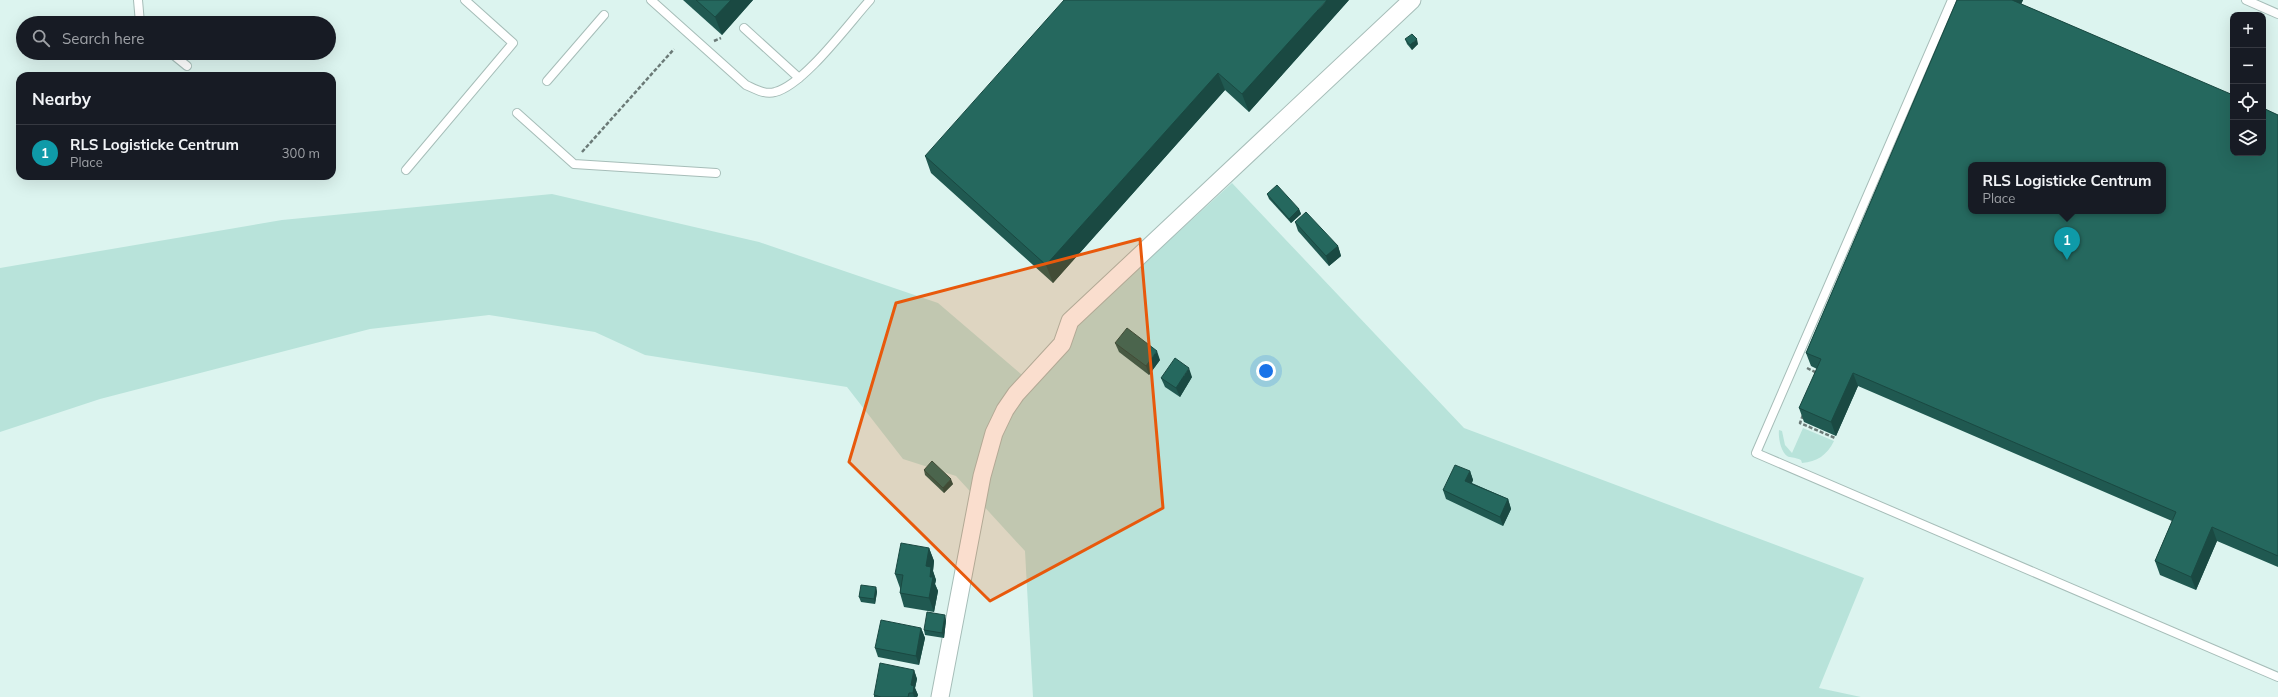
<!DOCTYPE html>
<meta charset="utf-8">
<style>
body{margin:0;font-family:Mulish,sans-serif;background:#20242c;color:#f1f3f6}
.controls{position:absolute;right:12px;top:12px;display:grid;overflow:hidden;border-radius:8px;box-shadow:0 4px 16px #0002}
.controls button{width:36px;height:36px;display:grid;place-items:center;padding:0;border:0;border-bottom:1px solid #363941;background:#171b24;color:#f1f3f6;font:20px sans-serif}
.you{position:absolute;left:1266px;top:371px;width:14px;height:14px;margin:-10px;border:3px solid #fff;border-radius:50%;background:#1a73e8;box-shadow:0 0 0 6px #1a73e833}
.badge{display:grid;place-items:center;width:26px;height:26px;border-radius:50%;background:#db2777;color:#fff;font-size:13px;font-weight:700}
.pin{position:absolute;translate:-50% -33px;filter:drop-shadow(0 1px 2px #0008)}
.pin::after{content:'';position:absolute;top:21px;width:14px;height:12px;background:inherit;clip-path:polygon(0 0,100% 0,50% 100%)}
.popup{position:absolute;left:1968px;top:162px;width:198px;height:52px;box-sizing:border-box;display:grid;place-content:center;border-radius:8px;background:#171b24;filter:drop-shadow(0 1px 3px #0005);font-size:13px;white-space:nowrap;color:#9ea1a6}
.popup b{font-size:15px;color:#f1f3f6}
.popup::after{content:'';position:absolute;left:50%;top:100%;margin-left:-8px;border:8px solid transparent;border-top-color:#171b24}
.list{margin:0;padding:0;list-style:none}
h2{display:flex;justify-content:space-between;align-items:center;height:52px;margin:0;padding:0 16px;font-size:17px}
h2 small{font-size:13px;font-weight:400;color:#9ea1a6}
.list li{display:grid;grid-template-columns:26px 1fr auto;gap:12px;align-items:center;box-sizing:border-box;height:56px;padding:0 16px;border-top:1px solid #363941}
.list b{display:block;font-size:15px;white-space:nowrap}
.list p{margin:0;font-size:13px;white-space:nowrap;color:#9ea1a6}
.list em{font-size:13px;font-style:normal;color:#9ea1a6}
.icon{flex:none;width:22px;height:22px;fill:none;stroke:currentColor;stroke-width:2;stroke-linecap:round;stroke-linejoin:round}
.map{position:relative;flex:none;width:2278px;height:697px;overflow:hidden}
.search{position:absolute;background:#171b24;box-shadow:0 4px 16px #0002;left:16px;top:16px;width:320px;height:44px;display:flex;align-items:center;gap:10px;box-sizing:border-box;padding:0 14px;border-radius:22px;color:#9ea1a6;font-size:15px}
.panel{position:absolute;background:#171b24;box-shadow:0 4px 16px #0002;left:16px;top:72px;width:320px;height:108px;border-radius:12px}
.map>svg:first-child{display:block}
</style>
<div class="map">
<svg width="2278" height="697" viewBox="0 0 2278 697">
<rect width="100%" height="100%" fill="#dcf4ef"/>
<g fill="#b8e3da">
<polygon points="1232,183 1464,428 1864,578 1819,688 1861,697 1033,697 1025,551 956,476 903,459 847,387 645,355 595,332 489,315 370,329 100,399 0,432 0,268 282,220 552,194 759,242 938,303 1022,375"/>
<path d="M1803 428 1834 441C1827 455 1817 462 1802 463L1801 460C1797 458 1791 457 1789 457 1781 454 1778 437 1779 430L1782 431 1785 445 1792 453Z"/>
</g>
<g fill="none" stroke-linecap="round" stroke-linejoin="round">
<defs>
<g id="lane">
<polyline points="138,0 140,23"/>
<path d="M651 0 746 85C755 89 765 95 775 92 804 85 849 23 870 0"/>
<polyline points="1952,0 1756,453 2278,677"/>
<polyline points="2246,0 2278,14"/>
<polyline points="744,28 799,78"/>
<polyline points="171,53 187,66"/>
<polyline points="547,81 604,15"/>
<polyline points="517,113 574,164 716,173"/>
<polyline points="406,170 513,43 465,0"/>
</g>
<polyline id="street" points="940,697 982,476 994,433 1005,410 1016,394 1062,344 1070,321 1412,0"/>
</defs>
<use href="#lane" stroke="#a6bdb8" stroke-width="10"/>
<use href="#street" stroke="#a6bdb8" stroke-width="19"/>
<g stroke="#6b7a77" stroke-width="2.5" stroke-dasharray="4 2" stroke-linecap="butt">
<polyline points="714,41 721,38"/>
<polyline points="582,152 674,49"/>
<polyline points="1807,368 1817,373"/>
<polyline points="1803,415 1800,423 1835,438"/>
</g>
<use href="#lane" stroke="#fff" stroke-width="8"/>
<use href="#street" stroke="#fff" stroke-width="17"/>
</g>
<g fill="#205951">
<polygon points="683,0 753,0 722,35"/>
<polygon points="1349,0 1249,112 1225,90 1053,283 931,173 925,156"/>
<polygon points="1957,0 2023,0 2021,4 2278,115 2278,567 2217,541 2196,590 2160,575 2155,561 2172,521 1858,386 1836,436 1804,422 1799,408 1817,369 1811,366 1806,353"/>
<polygon points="1405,39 1418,44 1412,50 1407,44"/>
<polygon points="1267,194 1299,209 1301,214 1291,223 1269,199"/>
<polygon points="1295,222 1338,246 1341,256 1329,266 1298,231"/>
<polygon points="1115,343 1160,360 1149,375 1119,352"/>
<polygon points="1192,377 1180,397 1165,387 1161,378"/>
<polygon points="924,470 953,484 944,493 925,475"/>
<polygon points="1470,471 1473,480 1472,483 1508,499 1511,509 1503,526 1446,499 1443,490"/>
<polygon points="929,548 934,561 933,571 936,580 935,584 938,591 934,612 904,607 900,593 900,588 895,574"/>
<polygon points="876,587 877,592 875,604 861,602 859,597"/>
<polygon points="946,620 944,638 925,635 924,630"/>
<polygon points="921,628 925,638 919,665 878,657 875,648"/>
<polygon points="914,670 917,679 915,688 918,695 917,697 874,697 874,695"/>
</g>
<g fill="#1a4942">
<polygon points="731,0 753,0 722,35 715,17"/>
<polygon points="1327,0 1349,0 1249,112 1242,94"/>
<polygon points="2012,0 2023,0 2017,14"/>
<polygon points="1417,39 1418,44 1412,50 1410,45"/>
<polygon points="1218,73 1225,90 1053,283 1046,265"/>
<polygon points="1299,209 1301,214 1291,223 1289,219"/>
<polygon points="1338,246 1341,256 1329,266 1326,256"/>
<polygon points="1157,351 1160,360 1149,375 1146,366"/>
<polygon points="1189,368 1192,377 1180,397 1176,388"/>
<polygon points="1853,373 1858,386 1836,436 1831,422"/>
<polygon points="1470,471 1473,480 1468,490 1465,481"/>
<polygon points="951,479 953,484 944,493 943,488"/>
<polygon points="1508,499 1511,509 1503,526 1500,517"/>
<polygon points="2212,527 2217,541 2196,590 2191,577"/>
<polygon points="929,548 934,561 933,571 936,580 935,584 938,591 934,612 929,598 926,566"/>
<polygon points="876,587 877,592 875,604 874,599"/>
<polygon points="945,615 946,620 944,638 942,633"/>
<polygon points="921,628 925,638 919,665 916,656"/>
<polygon points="914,670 917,679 915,688 918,695 917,697 914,697 911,685"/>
</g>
<g fill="#25685e" stroke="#1a4942" fill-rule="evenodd">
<polygon points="696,0 731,0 715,17"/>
<polygon points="1064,0 1327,0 1242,94 1218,73 1046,265 925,156"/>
<path d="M1957 0H2012L2233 95V153H2263V108L2278 115V556L2212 527 2191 577 2155 561 2176 512 1853 373 1831 422 1799 408 1821 359 1806 353ZM1971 165H2163V211H1971Z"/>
<polygon points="1412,34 1417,39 1410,45 1405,39"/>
<polygon points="1277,185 1299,209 1289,219 1267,194"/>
<polygon points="1306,212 1338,246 1326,256 1295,222"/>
<polygon points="1127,328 1157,351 1146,366 1115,343"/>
<polygon points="1175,358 1189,368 1176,388 1161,378"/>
<polygon points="932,461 951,479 943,488 924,470"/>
<polygon points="1455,465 1470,471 1465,481 1508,499 1500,517 1443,490"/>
<polygon points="901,543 929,548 926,566 931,567 930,577 933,577 929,598 900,593 903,575 895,574"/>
<polygon points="861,585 876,587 874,599 859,597"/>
<polygon points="927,612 945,615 942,633 924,630"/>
<polygon points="881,620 921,628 916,656 875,648"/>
<polygon points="880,663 914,670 911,685 914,686 913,693 909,693 908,697 881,697 874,695"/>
</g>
<path fill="#e8590c" fill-opacity="0.2" stroke="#e8590c" stroke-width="3" stroke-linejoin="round" d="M1140 239 1163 508 990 601 849 462 896 303Z"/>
</svg>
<div class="controls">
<button>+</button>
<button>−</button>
<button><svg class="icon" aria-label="locate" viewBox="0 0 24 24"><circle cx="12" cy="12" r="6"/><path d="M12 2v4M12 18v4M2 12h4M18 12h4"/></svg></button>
<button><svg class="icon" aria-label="layers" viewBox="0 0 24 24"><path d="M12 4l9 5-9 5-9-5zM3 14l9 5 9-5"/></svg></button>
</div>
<div class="you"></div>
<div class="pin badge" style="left:2067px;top:260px;background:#0f9aa8">1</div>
<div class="popup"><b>RLS Logisticke Centrum</b>Place</div>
<div class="search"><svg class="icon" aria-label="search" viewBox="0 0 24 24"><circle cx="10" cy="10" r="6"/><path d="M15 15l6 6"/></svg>Search here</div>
<section class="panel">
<h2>Nearby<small></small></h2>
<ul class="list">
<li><span class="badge" style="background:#0f9aa8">1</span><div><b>RLS Logisticke Centrum</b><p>Place</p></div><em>300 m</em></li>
</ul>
</section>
</div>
